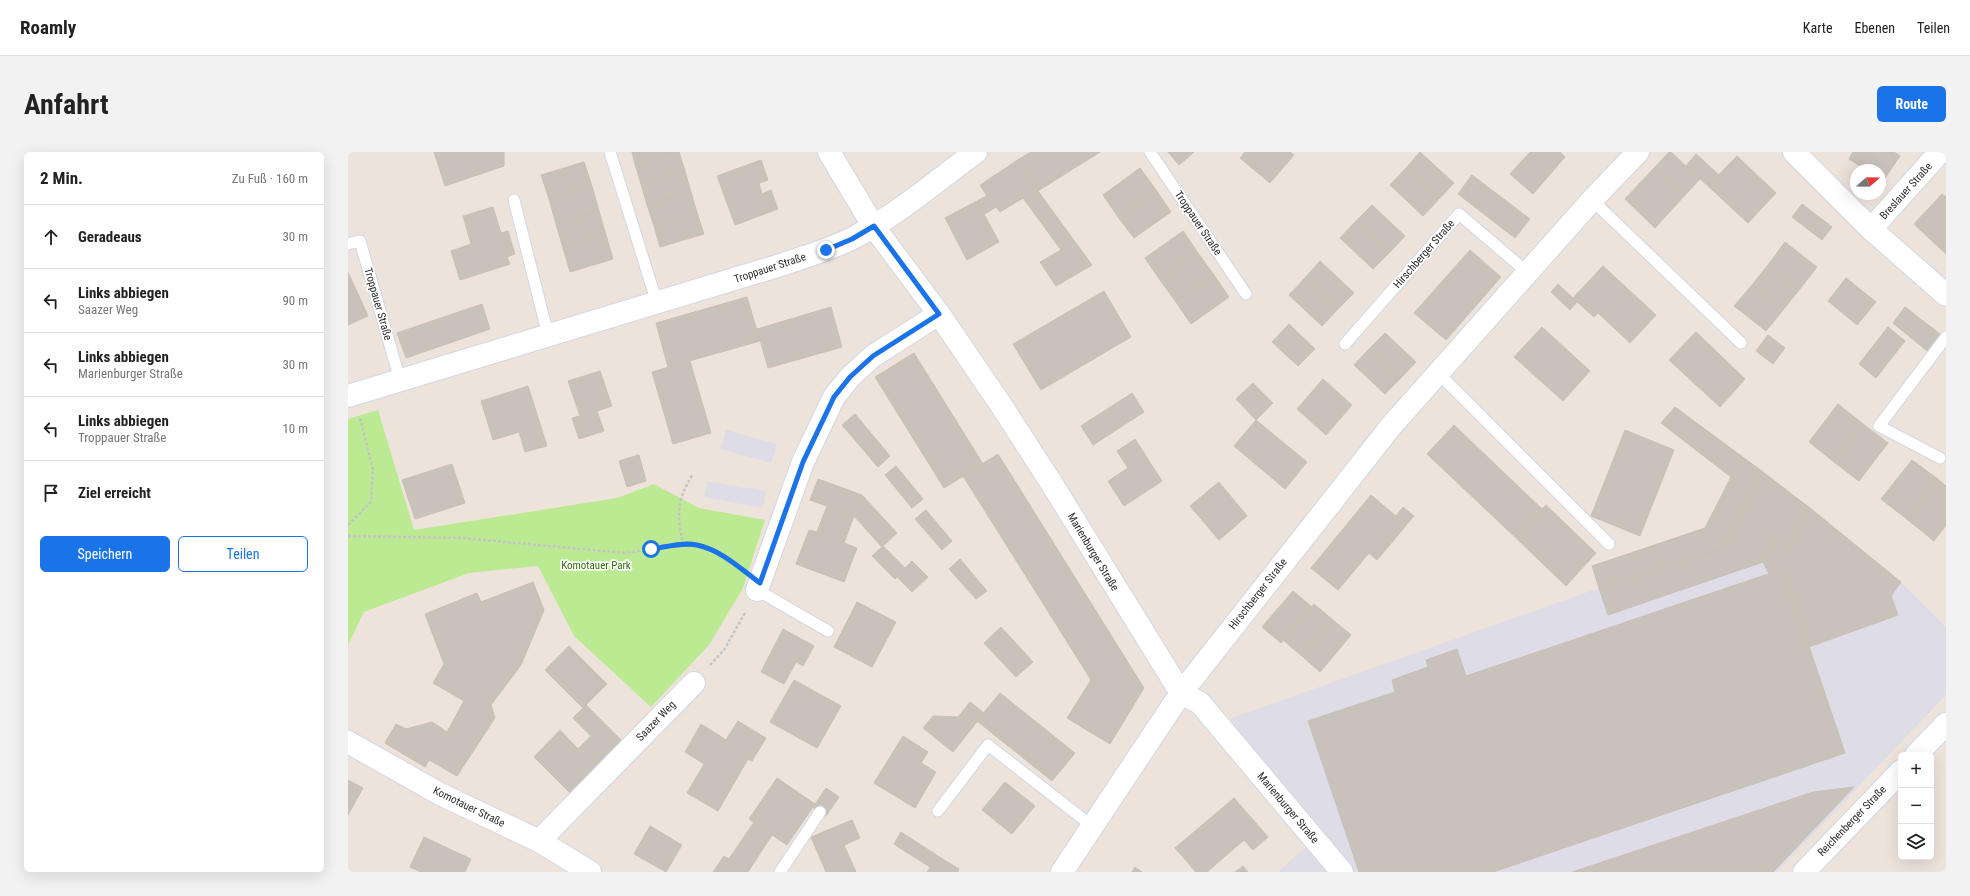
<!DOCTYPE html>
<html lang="de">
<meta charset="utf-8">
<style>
body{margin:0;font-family:"Roboto Condensed",sans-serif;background:#f2f2f2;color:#222}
.controls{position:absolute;right:12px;bottom:12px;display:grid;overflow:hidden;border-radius:6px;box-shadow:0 4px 16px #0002}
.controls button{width:36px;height:36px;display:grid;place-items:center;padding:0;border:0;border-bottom:1px solid #e0e0e0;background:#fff;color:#222;font:20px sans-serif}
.compass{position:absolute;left:1502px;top:12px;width:36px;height:36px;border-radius:50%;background:#fff;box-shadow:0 4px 16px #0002;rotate:70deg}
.stop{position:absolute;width:12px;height:12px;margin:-9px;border:3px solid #1a73e8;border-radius:50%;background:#fff}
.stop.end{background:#1a73e8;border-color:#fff;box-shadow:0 1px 4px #0008}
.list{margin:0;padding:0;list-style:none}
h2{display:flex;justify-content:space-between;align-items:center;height:52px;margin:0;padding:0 16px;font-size:17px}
h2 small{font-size:13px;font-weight:400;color:#767676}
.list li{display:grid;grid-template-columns:26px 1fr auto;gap:12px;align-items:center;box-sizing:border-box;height:64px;padding:0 16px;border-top:1px solid #e0e0e0}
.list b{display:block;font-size:15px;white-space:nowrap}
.list p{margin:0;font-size:13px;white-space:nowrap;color:#767676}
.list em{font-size:13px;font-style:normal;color:#767676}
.actions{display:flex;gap:8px;padding:12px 16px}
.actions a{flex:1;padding:9px 0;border:1px solid #1a73e8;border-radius:6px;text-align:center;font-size:14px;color:#1a73e8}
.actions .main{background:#1a73e8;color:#fff}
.icon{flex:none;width:22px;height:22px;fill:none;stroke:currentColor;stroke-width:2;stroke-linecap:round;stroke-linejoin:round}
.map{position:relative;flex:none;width:1598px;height:720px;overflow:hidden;border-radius:6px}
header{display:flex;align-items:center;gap:24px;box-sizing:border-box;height:56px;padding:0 20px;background:#fff;border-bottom:1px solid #e0e0e0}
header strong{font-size:19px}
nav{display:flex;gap:22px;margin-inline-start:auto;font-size:14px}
.intro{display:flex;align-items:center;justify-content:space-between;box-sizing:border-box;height:96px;padding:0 24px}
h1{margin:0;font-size:28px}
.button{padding:10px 18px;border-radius:6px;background:#1a73e8;color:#fff;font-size:14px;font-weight:700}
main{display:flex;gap:24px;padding:0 24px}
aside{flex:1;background:#fff;border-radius:6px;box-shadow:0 4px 16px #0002}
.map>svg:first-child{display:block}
</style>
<header>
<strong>Roamly</strong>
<nav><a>Karte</a><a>Ebenen</a><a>Teilen</a></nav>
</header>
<div class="intro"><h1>Anfahrt</h1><a class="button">Route</a></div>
<main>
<aside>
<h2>2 Min.<small>Zu Fuß · 160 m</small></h2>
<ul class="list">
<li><svg class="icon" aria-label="ahead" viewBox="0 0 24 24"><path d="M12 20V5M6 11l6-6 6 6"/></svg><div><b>Geradeaus</b></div><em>30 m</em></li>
<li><svg class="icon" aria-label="left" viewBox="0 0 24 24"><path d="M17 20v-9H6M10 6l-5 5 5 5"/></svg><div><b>Links abbiegen</b><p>Saazer Weg</p></div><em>90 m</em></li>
<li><svg class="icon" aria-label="left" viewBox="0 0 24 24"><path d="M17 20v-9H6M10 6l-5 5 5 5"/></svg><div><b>Links abbiegen</b><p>Marienburger Straße</p></div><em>30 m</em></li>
<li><svg class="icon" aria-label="left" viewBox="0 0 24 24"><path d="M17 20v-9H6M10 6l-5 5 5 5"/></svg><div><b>Links abbiegen</b><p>Troppauer Straße</p></div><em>10 m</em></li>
<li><svg class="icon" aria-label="arrive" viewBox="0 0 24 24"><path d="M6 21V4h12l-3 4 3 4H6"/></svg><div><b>Ziel erreicht</b></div></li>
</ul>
<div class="actions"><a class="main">Speichern</a><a>Teilen</a></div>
</aside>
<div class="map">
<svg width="1598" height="720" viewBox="0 0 1598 720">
<rect width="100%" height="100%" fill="#eee3db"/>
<g fill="#dedce6">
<polygon points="378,278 429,292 423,311 373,297"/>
<polygon points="1415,320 1553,430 1598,475 1598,543 1429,720 930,720 961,692 864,573 1251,436 1375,396"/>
<polygon points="359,329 418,339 415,356 356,345"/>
</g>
<polygon fill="#bcea93" points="30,258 66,378 269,346 306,332 351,356 417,368 395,436 361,493 303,555 226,484 190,414 121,421 16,460 0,493 0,267"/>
<g fill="#c9c2ba" stroke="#c9bfb5">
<polygon points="86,0 156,0 156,14 97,34"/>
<polygon points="284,0 326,0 287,12"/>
<polygon points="326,0 331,0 337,19 293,32 287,12"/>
<polygon points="683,0 752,0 690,39 671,7"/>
<polygon points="820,0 846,0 831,13"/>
<polygon points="897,0 942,0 946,3 922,31 892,6"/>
<polygon points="1072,0 1106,31 1091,47 1058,16"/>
<polygon points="1182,0 1212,0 1217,5 1185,42 1162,22"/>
<polygon points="1321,0 1323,0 1352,27 1337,43 1307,15"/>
<polygon points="1505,0 1546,0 1552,4 1535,29 1532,27 1532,18 1518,18 1501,7"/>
<polygon points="1348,2 1371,23 1360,34 1338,14"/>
<polygon points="1389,4 1428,41 1400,71 1360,34"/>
<polygon points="671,7 690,39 744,113 708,134 692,110 713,98 675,46 652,60 648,55 637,62 629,49 639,44 632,33"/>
<polygon points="413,8 420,28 411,31 414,42 423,38 430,57 387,73 369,24"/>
<polygon points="236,10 244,34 201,47 193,23"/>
<polygon points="1307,15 1337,43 1307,76 1277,47"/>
<polygon points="792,16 808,38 770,65 755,43"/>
<polygon points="1058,16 1091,47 1075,64 1042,33"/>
<polygon points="337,19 343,40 299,53 293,32"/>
<polygon points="1124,23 1182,67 1167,86 1110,42"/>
<polygon points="244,34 251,59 208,72 201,47"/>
<polygon points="808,38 823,60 786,86 770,65"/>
<polygon points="343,40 349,61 306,74 299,53"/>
<polygon points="1594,42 1598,45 1598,102 1566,72"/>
<polygon points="629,49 651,90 619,108 597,66"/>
<polygon points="1454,52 1484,75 1474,88 1444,65"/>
<polygon points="1024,53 1057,84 1041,101 1008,69"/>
<polygon points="145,55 153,81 160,79 167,102 159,105 162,112 112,128 103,99 123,92 115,64"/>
<polygon points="251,59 258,83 215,96 208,72"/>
<polygon points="349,61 356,82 312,95 306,74"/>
<polygon points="1008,69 1041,101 1025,117 992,86"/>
<polygon points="835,79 850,101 812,128 797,106"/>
<polygon points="258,83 265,107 222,120 215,96"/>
<polygon points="1437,90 1469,115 1451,138 1420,113"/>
<polygon points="1122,98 1153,125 1098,188 1066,161"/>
<polygon points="850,101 866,123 828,150 812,128"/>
<polygon points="972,109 1006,141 990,157 957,126"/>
<polygon points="1420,113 1451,138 1435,158 1404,133"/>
<polygon points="1255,114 1308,163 1282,191 1250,161 1246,165 1225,146"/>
<polygon points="0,120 20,164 0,173"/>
<polygon points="866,123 881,145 843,172 828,150"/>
<polygon points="957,126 990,157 974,174 941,143"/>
<polygon points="1498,126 1528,150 1509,173 1480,149"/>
<polygon points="1210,132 1229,150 1222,158 1203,140"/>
<polygon points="1404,133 1435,158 1418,179 1386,154"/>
<polygon points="756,139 783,185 693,238 665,192"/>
<polygon points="399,145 412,189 320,215 308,171"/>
<polygon points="134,152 142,177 58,206 49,181"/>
<polygon points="483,155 494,195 420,216 409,177"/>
<polygon points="1557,155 1597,186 1584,203 1545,171"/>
<polygon points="941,172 967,197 950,214 924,190"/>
<polygon points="1194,175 1242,219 1215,249 1166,205"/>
<polygon points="1540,175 1557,189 1528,226 1511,212"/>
<polygon points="1348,180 1397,227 1372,255 1321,208"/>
<polygon points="1037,181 1068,210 1053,226 1021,197"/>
<polygon points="1420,183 1437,196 1425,212 1408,199"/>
<polygon points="1021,197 1053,226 1037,242 1006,213"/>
<polygon points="566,201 635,312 596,336 527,225"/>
<polygon points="342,209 363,281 325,292 304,220"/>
<polygon points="252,219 264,254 249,259 256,279 231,287 224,266 232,264 220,229"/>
<polygon points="975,227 1004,253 978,283 949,257"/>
<polygon points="905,231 925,251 908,268 888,247"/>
<polygon points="180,234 199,294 177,300 171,280 145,288 133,249"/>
<polygon points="784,241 796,260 745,293 733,274"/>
<polygon points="1490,252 1515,272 1486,310 1461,290"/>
<polygon points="1327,255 1415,320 1376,396 1251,436 1244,414 1357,376 1383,325 1313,271"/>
<polygon points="507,262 542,304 530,315 494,273"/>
<polygon points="908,268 959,310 937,337 886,294"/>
<polygon points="1515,272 1540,291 1511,329 1486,310"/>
<polygon points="1106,273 1194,357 1167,385 1079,302"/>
<polygon points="1277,278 1326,298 1292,384 1243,364"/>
<polygon points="787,287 814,329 776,354 760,329 780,316 769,299"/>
<polygon points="650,302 796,536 762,592 719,566 743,528 615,324"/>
<polygon points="291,303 298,329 279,335 271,309"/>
<polygon points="1564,308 1591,328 1560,368 1533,347"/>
<polygon points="104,312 117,351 67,367 54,328"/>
<polygon points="548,314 575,347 564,356 537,323"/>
<polygon points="1415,320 1462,356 1440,395 1427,387 1415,410 1260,463 1251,436 1376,396"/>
<polygon points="470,327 514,343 549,381 534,395 506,364 462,348"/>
<polygon points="1591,328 1598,334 1598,373 1586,389 1560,368"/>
<polygon points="871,330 899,364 871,388 842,354"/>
<polygon points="1023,343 1048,364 1055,355 1066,364 1029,408 1021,401 990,438 963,416"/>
<polygon points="1198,353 1248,401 1218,434 1167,385"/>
<polygon points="479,354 506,364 496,391 509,396 496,430 448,412 461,378 469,380"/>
<polygon points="1462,356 1553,430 1543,444 1550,463 1461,495 1435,417 1421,422 1415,410 1427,387 1440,395"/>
<polygon points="578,358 604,389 594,398 567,367"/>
<polygon points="535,394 557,416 564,409 580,425 564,440 549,425 547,427 524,404"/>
<polygon points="612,407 639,439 628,447 601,417"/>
<polygon points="1435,417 1497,601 1145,720 1011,720 960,569 1047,540 1044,528 1080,515 1078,508 1109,497 1118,524"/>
<polygon points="185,430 196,458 173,513 143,553 147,566 109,624 81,608 77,615 37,591 48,572 58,577 84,570 99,580 116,549 85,531 96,512 77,462 129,441 133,450"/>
<polygon points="945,439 964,455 933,491 914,475"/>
<polygon points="509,450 548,470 524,515 486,495"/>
<polygon points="966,452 985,468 954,504 935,488"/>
<polygon points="985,468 1003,483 972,520 954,504"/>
<polygon points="653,475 685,510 668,525 636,491"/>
<polygon points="435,477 466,494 455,514 448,510 436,532 413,520"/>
<polygon points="221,494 259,532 235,556 197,518"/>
<polygon points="446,528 493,554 469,596 422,570"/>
<polygon points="652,541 727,601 704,629 629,569"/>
<polygon points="622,550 636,561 605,600 575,576 585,564 610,565"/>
<polygon points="238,553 275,590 223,642 186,605 212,578 230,597 243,584 225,566"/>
<polygon points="390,569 418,586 404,609 400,607 370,659 339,641 356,612 337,600 353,572 378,588"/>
<polygon points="555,584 580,600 573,611 588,620 567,656 526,631"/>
<polygon points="429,626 467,652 439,693 401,667"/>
<polygon points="0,628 15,636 0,663"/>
<polygon points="657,630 687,654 664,682 634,658"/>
<polygon points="1506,635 1425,720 1224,720 1465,640"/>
<polygon points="478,636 491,645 478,664 465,655"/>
<polygon points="886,646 920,685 905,698 896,688 859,720 848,720 827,696"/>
<polygon points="504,668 512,686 496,693 508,720 478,720 463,685"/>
<polygon points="406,670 424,683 400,720 381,707"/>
<polygon points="302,674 334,693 318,720 286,702"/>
<polygon points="553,680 590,704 582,715 546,692"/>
<polygon points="76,685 123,707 117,720 73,720 62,715"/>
<polygon points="376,704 381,707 400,720 365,720"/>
<polygon points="590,704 611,717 610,720 579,720"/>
<polygon points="895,714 900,720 887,720"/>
<polygon points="787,715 794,720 784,720"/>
</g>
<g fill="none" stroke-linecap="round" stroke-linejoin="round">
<defs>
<g id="lane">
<polyline points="262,0 309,151"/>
<polyline points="802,0 898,142"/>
<polyline points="166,48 200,183"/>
<polyline points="1244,48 1393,191"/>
<polyline points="0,92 12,89 52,228"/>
<polyline points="997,192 1111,62 1179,120"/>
<polyline points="1090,221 1261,392"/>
<polyline points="1592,306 1531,274 1598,185"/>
<polyline points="409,438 480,479"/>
<polyline points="590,659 640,593 744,674"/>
<polyline points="432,720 472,660"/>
</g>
<g id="street">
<polyline points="481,0 526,75 591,162 653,253 704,332 833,541 852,551 994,720"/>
<polyline points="1446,0 1523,77 1598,143"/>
<polyline points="1523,77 1592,0"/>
<path d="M0 244 436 112C459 104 483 97 505 86 549 63 588 29 628 0"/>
<polyline points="409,438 455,310 486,245 502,225 525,204 591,162"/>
<polyline points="0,590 92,642 191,689 242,720"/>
<polyline points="1568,603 1598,572"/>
<polyline points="191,689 346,531"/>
<polyline points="714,720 833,541 1044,273 1244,48 1290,0"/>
<polyline points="1456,720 1553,619"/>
</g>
</defs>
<use href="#lane" stroke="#d0d7e5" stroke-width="13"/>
<use href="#street" stroke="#d0d7e5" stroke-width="24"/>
<g stroke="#c4c4c4" stroke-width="2.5" stroke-dasharray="3 2" stroke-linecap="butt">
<polyline points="0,373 23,350 25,318 12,266"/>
<path d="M0 384 114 386 277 401 335 392C329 362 328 349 345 322"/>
<path d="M335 392C357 394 374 403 392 416"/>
<polyline points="362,513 376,498 398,459"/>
</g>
<use href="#lane" stroke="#fff" stroke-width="11"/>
<use href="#street" stroke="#fff" stroke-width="22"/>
</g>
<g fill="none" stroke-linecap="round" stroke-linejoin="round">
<path stroke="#1a73e8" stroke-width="5" d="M303 397C318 395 334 390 349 393 373 398 393 417 412 431L455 310 486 245 502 225 525 204 591 162 526 74 504 87 478 98"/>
</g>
<g text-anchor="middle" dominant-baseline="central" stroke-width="3.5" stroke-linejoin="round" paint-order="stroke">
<g font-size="11" fill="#2b2b2b" stroke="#fff">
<text transform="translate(1558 39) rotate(-48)">Breslauer Straße</text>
<text transform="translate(850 71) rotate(56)">Troppauer Straße</text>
<text transform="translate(1076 102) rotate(-49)">Hirschberger Straße</text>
<text transform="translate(422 116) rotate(-18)">Troppauer Straße</text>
<text transform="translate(30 152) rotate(74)">Troppauer Straße</text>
<text transform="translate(745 400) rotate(59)">Marienburger Straße</text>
<text transform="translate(910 442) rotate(-52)">Hirschberger Straße</text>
<text transform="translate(308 569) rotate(-46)">Saazer Weg</text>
<text transform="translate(121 655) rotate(26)">Komotauer Straße</text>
<text transform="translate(940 656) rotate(50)">Marienburger Straße</text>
<text transform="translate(1504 669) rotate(-46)">Reichenberger Straße</text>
</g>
<g font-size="11" fill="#336f13" stroke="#fff">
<text x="248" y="413">Komotauer Park</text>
</g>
</g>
</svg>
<div class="controls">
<button>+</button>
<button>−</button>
<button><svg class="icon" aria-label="layers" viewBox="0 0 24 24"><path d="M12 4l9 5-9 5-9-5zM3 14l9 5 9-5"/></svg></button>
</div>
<svg class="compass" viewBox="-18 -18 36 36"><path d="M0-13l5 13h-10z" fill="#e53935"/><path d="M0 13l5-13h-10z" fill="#767676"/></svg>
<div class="stop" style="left:303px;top:397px"></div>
<div class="stop end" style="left:478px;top:98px"></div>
</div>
</main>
